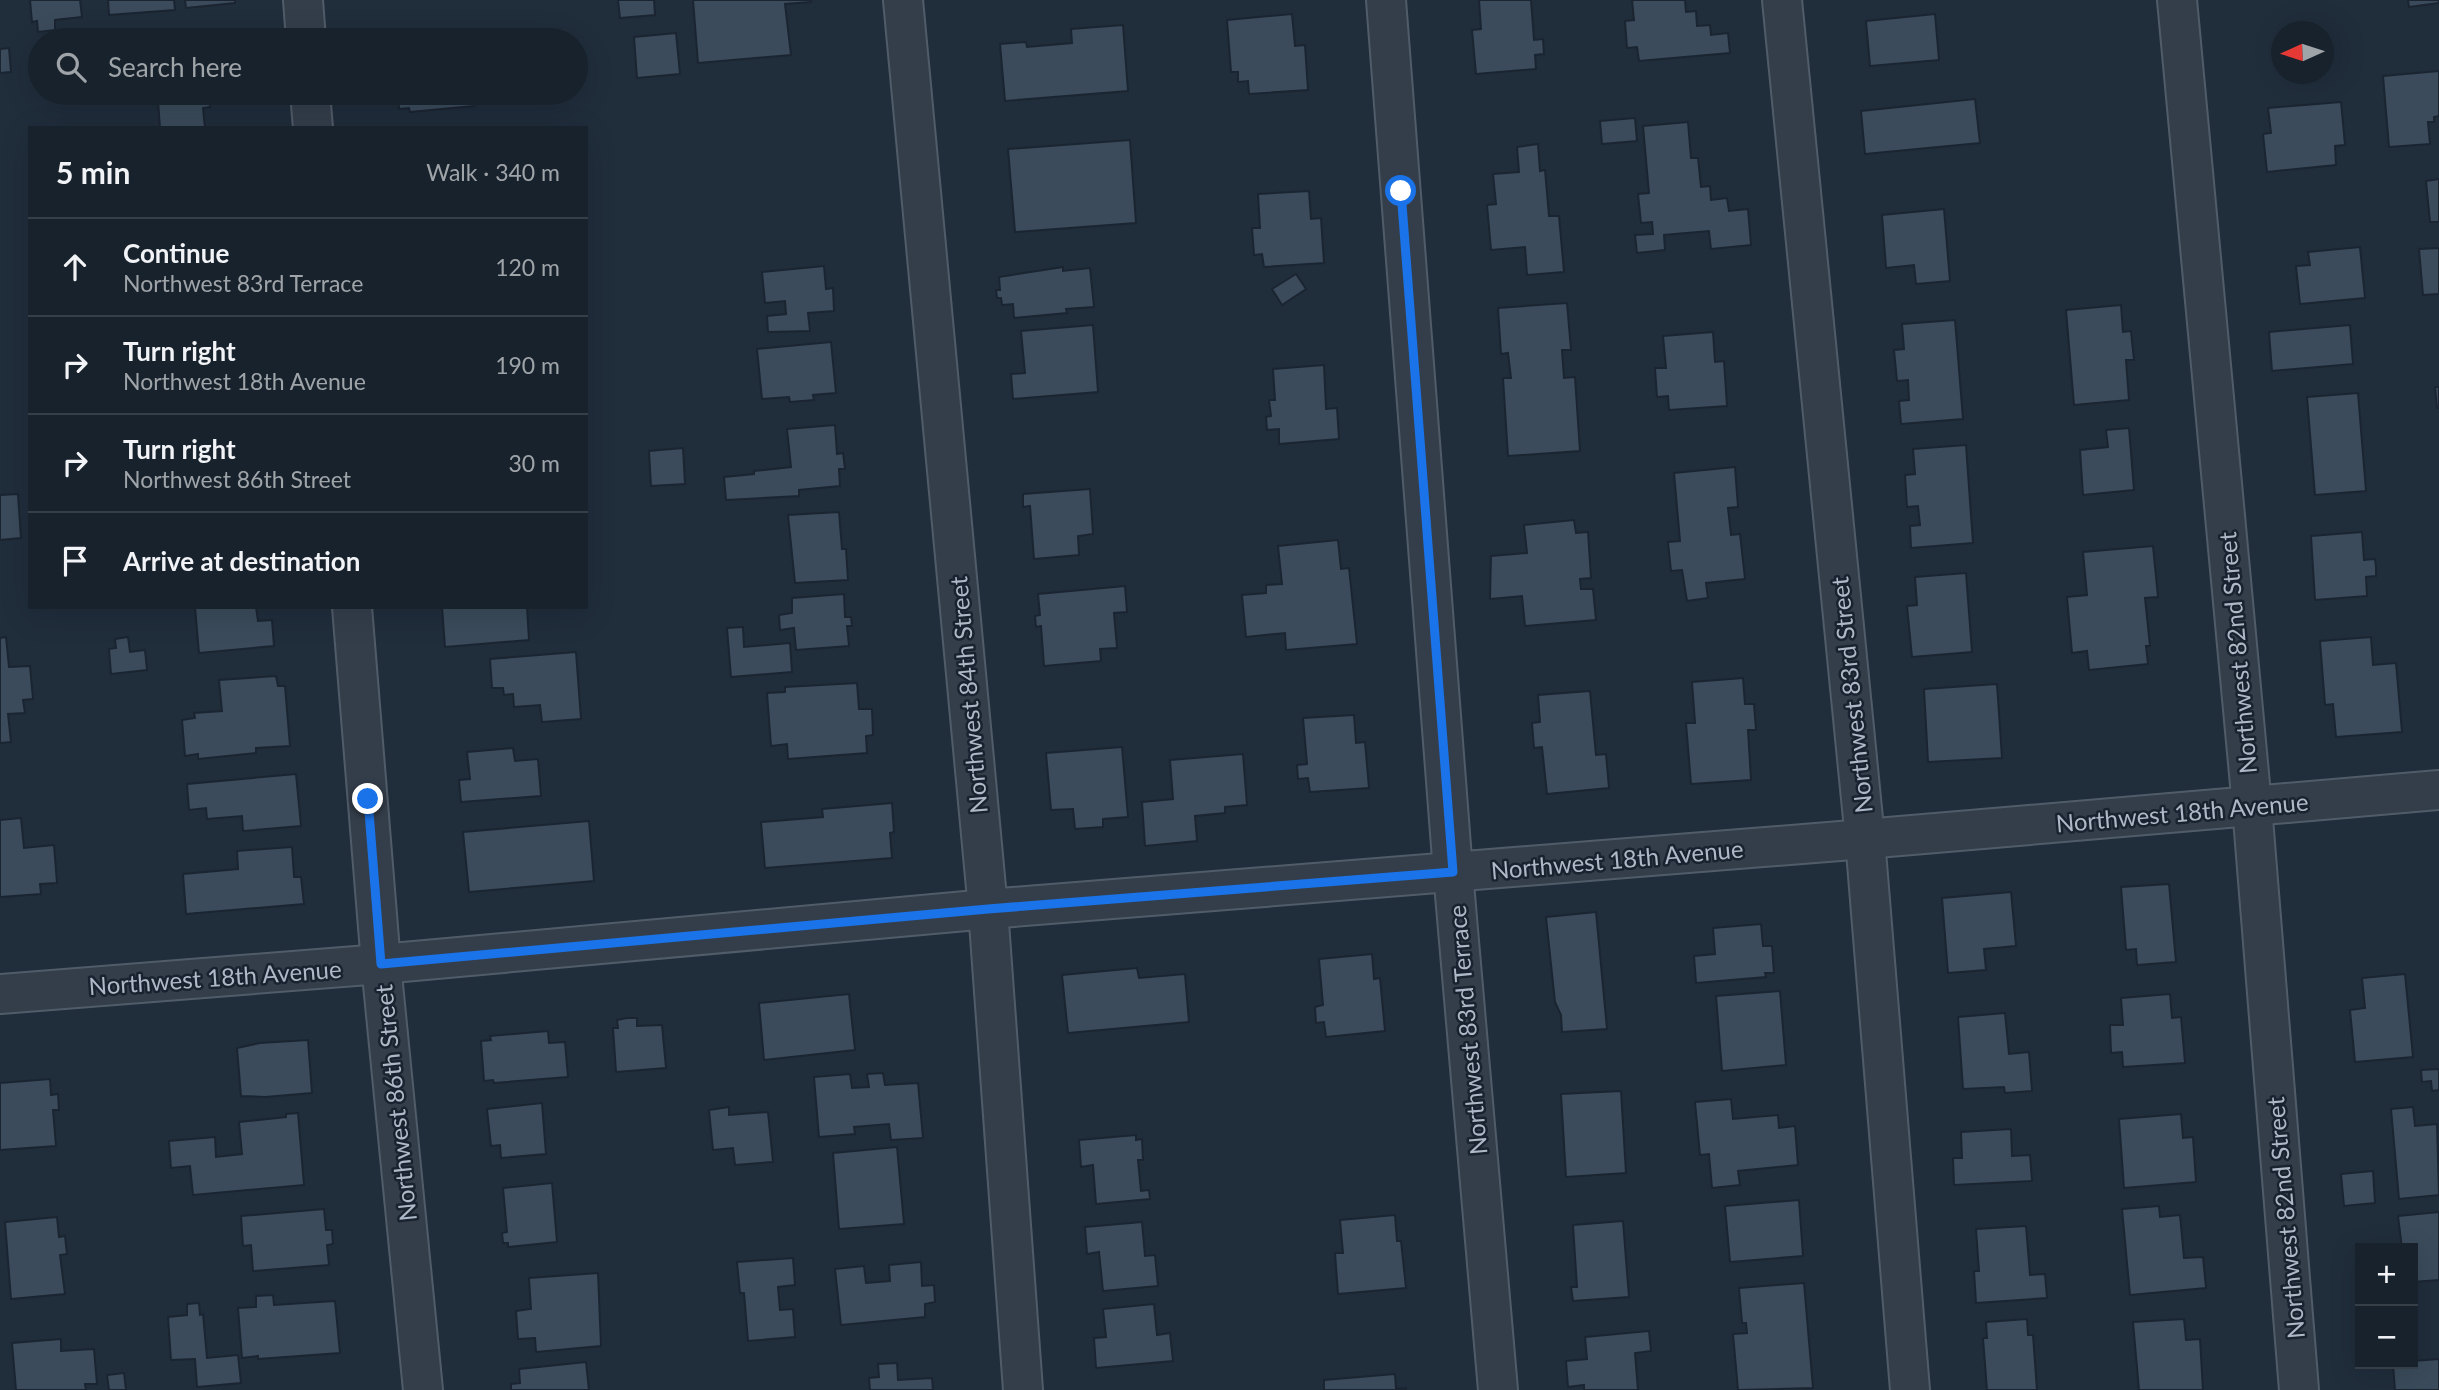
<!DOCTYPE html>
<meta charset="utf-8">
<style>
body{margin:0;font-family:Lato,sans-serif;background:#212a34;color:#f1f3f6}
.controls{position:absolute;right:21px;bottom:21px;display:grid;overflow:hidden;border-radius:0px;box-shadow:0 7px 28px #0002}
.controls button{width:63px;height:63px;display:grid;place-items:center;padding:0;border:0;border-bottom:2px solid #363f48;background:#18222c;color:#f1f3f6;font:35px sans-serif}
.compass{position:absolute;left:2271px;top:21px;width:63px;height:63px;border-radius:50%;background:#18222c;box-shadow:0 7px 28px #0002;rotate:267deg}
.stop{position:absolute;width:21px;height:21px;margin:-16px;border:5px solid #1a73e8;border-radius:50%;background:#fff}
.stop.end{background:#1a73e8;border-color:#fff;box-shadow:0 2px 7px #0008}
.list{margin:0;padding:0;list-style:none}
h2{display:flex;justify-content:space-between;align-items:center;height:91px;margin:0;padding:0 28px;font-size:30px}
h2 small{font-size:23px;font-weight:400;color:#9fa4a9}
.list li{display:grid;grid-template-columns:46px 1fr auto;gap:21px;align-items:center;box-sizing:border-box;height:98px;padding:0 28px;border-top:2px solid #363f48}
.list b{display:block;font-size:26px;white-space:nowrap}
.list p{margin:0;font-size:23px;white-space:nowrap;color:#9fa4a9}
.list em{font-size:23px;font-style:normal;color:#9fa4a9}
.icon{flex:none;width:38px;height:38px;fill:none;stroke:currentColor;stroke-width:2;stroke-linecap:round;stroke-linejoin:round}
.map{position:relative;flex:none;width:2439px;height:1390px;overflow:hidden}
.search{position:absolute;background:#18222c;box-shadow:0 7px 28px #0002;left:28px;top:28px;width:560px;height:77px;display:flex;align-items:center;gap:18px;box-sizing:border-box;padding:0 24px;border-radius:38px;color:#9fa4a9;font-size:26px}
.panel{position:absolute;background:#18222c;box-shadow:0 7px 28px #0002;left:28px;top:126px;width:560px;height:483px;border-radius:0px}
.map>svg:first-child{display:block}
</style>
<div class="map">
<svg width="2439" height="1390" viewBox="0 0 2439 1390">
<rect width="100%" height="100%" fill="#202d3b"/>
<g fill="#3b4b5b" stroke="#1b2532" stroke-width="2">
<polygon points="30,0 80,0 82,17 55,20 55,30 38,32 37,21 32,22"/>
<polygon points="108,0 174,0 175,10 109,15"/>
<polygon points="185,0 235,0 235,3 186,8"/>
<polygon points="618,0 654,0 655,15 620,18"/>
<polygon points="693,0 811,0 811,2 785,4 791,55 698,63"/>
<polygon points="1479,0 1531,0 1534,40 1543,39 1544,54 1535,55 1536,69 1476,74 1472,30 1481,29"/>
<polygon points="1632,0 1685,0 1686,12 1696,11 1697,26 1710,25 1711,35 1728,33 1730,53 1639,61 1637,47 1627,48 1625,21 1634,20"/>
<polygon points="2408,0 2439,0 2439,3 2409,7"/>
<polygon points="1292,14 1295,46 1305,45 1308,90 1249,94 1248,81 1238,82 1238,72 1231,72 1227,20"/>
<polygon points="1935,14 1939,60 1870,66 1866,21"/>
<polygon points="1123,25 1128,91 1005,101 1000,44 1026,42 1027,47 1072,43 1071,29"/>
<polygon points="207,29 208,40 185,40 185,30"/>
<polygon points="676,33 680,74 637,78 634,37"/>
<polygon points="9,48 11,72 0,73 0,49"/>
<polygon points="2439,71 2439,116 2434,117 2434,122 2428,122 2430,144 2389,147 2383,76"/>
<polygon points="143,93 209,94 210,107 203,108 205,128 160,128 158,101 143,102"/>
<polygon points="398,93 485,93 485,101 473,102 474,106 410,112 409,108 399,109"/>
<polygon points="1975,99 1980,143 1865,154 1861,111"/>
<polygon points="2341,102 2345,145 2335,146 2336,165 2267,172 2263,134 2271,133 2268,108"/>
<polygon points="1635,118 1637,141 1602,144 1600,121"/>
<polygon points="1688,122 1691,158 1698,158 1701,187 1710,186 1711,200 1727,198 1729,211 1748,209 1751,245 1711,249 1709,231 1664,235 1665,250 1637,253 1635,235 1653,234 1652,222 1641,223 1638,194 1649,193 1643,126"/>
<polygon points="1130,140 1136,223 1015,232 1008,149"/>
<polygon points="1538,144 1540,171 1545,170 1549,216 1559,216 1564,272 1527,275 1525,247 1491,250 1487,205 1496,204 1493,174 1519,172 1517,147"/>
<polygon points="2439,179 2439,222 2430,222 2426,181"/>
<polygon points="1309,191 1311,219 1321,218 1324,263 1264,267 1262,254 1254,255 1252,228 1260,228 1258,194"/>
<polygon points="1944,209 1950,281 1916,284 1914,265 1886,268 1882,215"/>
<polygon points="2360,247 2365,298 2300,304 2296,266 2310,265 2308,252"/>
<polygon points="2439,248 2439,294 2423,295 2419,249"/>
<polygon points="824,266 826,289 833,288 834,311 808,313 810,331 768,332 767,316 786,314 785,301 765,303 762,272"/>
<polygon points="1063,267 1063,271 1090,268 1094,307 1066,309 1067,313 1014,318 1013,304 1002,305 1001,298 997,298 996,290 1000,290 999,277"/>
<polygon points="1296,274 1306,289 1282,305 1272,289"/>
<polygon points="1567,303 1571,350 1562,350 1564,378 1575,377 1580,451 1508,456 1503,378 1511,378 1508,353 1501,354 1498,308"/>
<polygon points="2121,305 2123,332 2131,331 2134,360 2126,360 2129,400 2074,405 2066,310"/>
<polygon points="1955,320 1963,419 1901,424 1899,401 1909,400 1908,380 1897,381 1894,350 1904,349 1902,324"/>
<polygon points="1093,325 1098,392 1013,399 1011,374 1025,373 1021,331"/>
<polygon points="2350,325 2353,364 2272,371 2269,332"/>
<polygon points="1713,332 1715,362 1724,361 1727,406 1669,410 1668,396 1657,397 1656,383 1655,368 1666,368 1663,336"/>
<polygon points="831,342 836,393 813,395 814,400 790,402 789,397 762,399 757,349"/>
<polygon points="1324,365 1326,409 1337,408 1339,439 1279,444 1279,429 1267,430 1266,417 1271,416 1269,400 1275,400 1273,369"/>
<polygon points="2435,387 2439,387 2439,408 2437,408"/>
<polygon points="2358,393 2366,491 2315,495 2307,397"/>
<polygon points="835,425 837,454 843,453 845,469 839,469 840,486 799,490 799,496 726,500 724,477 754,474 754,471 791,467 787,429"/>
<polygon points="2129,428 2134,490 2083,495 2080,450 2108,447 2106,430"/>
<polygon points="1966,445 1973,543 1911,548 1910,526 1920,525 1918,506 1907,507 1905,475 1915,474 1913,449"/>
<polygon points="683,448 685,484 651,486 649,451"/>
<polygon points="1735,467 1738,507 1728,508 1731,535 1740,534 1745,579 1706,583 1708,598 1687,601 1682,570 1671,571 1668,542 1680,541 1674,473"/>
<polygon points="1090,489 1093,534 1078,536 1079,555 1034,559 1030,506 1023,507 1023,494"/>
<polygon points="18,494 21,538 0,540 0,495"/>
<polygon points="839,512 842,549 846,549 848,580 795,583 788,515"/>
<polygon points="1574,520 1576,533 1588,532 1591,578 1580,579 1581,589 1593,589 1596,620 1525,626 1522,596 1490,599 1491,556 1527,553 1524,525"/>
<polygon points="2362,532 2364,560 2375,559 2376,567 2376,576 2366,577 2367,596 2315,600 2311,536"/>
<polygon points="1338,540 1341,569 1349,568 1357,644 1286,650 1285,633 1246,637 1242,595 1266,593 1266,585 1282,584 1278,546"/>
<polygon points="2153,546 2158,597 2145,598 2150,646 2146,646 2148,664 2089,670 2087,651 2072,653 2067,597 2087,595 2083,552"/>
<polygon points="1966,573 1972,652 1912,657 1907,606 1917,605 1915,577"/>
<polygon points="1125,586 1127,612 1114,613 1117,648 1100,649 1101,661 1044,666 1041,626 1036,627 1035,616 1040,615 1038,594"/>
<polygon points="844,594 845,617 851,617 852,626 847,626 849,646 796,650 794,628 780,630 779,615 792,613 792,598"/>
<polygon points="195,607 256,607 258,621 272,620 274,646 199,653"/>
<polygon points="442,607 527,607 529,640 445,647"/>
<polygon points="743,627 744,647 790,643 792,672 731,677 727,628"/>
<polygon points="6,637 9,667 30,666 33,699 23,700 25,713 8,714 11,742 0,743 0,638"/>
<polygon points="128,637 130,652 145,650 147,670 111,674 109,649 116,648 115,639"/>
<polygon points="2371,637 2373,665 2396,663 2402,732 2336,737 2333,704 2325,705 2320,641"/>
<polygon points="576,652 581,719 542,722 540,705 514,707 513,694 504,695 503,688 492,688 490,659"/>
<polygon points="276,676 278,686 285,686 290,746 256,748 256,753 198,759 198,754 185,756 182,720 195,718 194,713 222,711 219,680"/>
<polygon points="1743,678 1745,704 1754,704 1756,730 1748,730 1751,780 1691,784 1686,723 1695,723 1692,682"/>
<polygon points="857,683 859,709 872,709 873,735 866,736 867,753 788,759 787,744 771,746 767,693 785,692 785,687"/>
<polygon points="1997,684 2002,758 1928,762 1924,689"/>
<polygon points="1590,691 1596,755 1606,754 1609,788 1547,794 1542,747 1534,748 1532,723 1540,722 1538,695"/>
<polygon points="1354,715 1356,743 1365,742 1369,788 1310,792 1308,778 1298,779 1297,765 1307,764 1303,718"/>
<polygon points="1122,747 1128,817 1103,819 1103,827 1075,829 1073,809 1051,810 1046,753"/>
<polygon points="513,748 515,761 538,759 541,796 461,802 459,780 470,779 467,752"/>
<polygon points="1243,754 1247,805 1225,807 1225,813 1195,816 1197,841 1145,846 1142,802 1173,799 1170,760"/>
<polygon points="296,774 301,826 243,831 242,816 207,819 206,808 189,810 187,784"/>
<polygon points="892,803 894,832 890,833 892,858 765,868 761,822 823,817 822,809"/>
<polygon points="21,818 24,848 54,845 57,883 40,884 41,894 0,897 0,820"/>
<polygon points="589,821 594,881 469,892 463,832"/>
<polygon points="292,847 294,877 301,877 304,904 186,914 183,874 238,869 237,851"/>
<polygon points="2169,884 2176,962 2137,965 2136,949 2126,950 2121,887"/>
<polygon points="2011,892 2016,946 1984,949 1986,970 1948,973 1942,898"/>
<polygon points="1596,912 1607,1029 1562,1032 1561,1015 1555,1002 1546,917"/>
<polygon points="1761,924 1763,946 1772,946 1774,973 1765,973 1766,977 1696,983 1694,956 1715,954 1713,928"/>
<polygon points="1372,954 1374,979 1380,978 1385,1031 1326,1037 1324,1022 1316,1023 1315,1007 1323,1005 1319,959"/>
<polygon points="1137,968 1139,978 1185,974 1189,1022 1068,1033 1062,975"/>
<polygon points="2405,974 2413,1057 2355,1062 2350,1010 2365,1008 2362,978"/>
<polygon points="1780,991 1786,1065 1722,1071 1716,996"/>
<polygon points="849,994 855,1050 764,1060 759,1003"/>
<polygon points="2170,994 2172,1018 2181,1017 2185,1063 2123,1067 2122,1052 2111,1053 2110,1025 2123,1025 2121,998"/>
<polygon points="2005,1013 2009,1054 2029,1052 2032,1091 2005,1093 2004,1087 1963,1089 1958,1017"/>
<polygon points="627,1018 637,1018 637,1026 662,1025 666,1068 616,1072 613,1028 618,1028 617,1020"/>
<polygon points="548,1031 549,1043 565,1042 568,1077 494,1083 493,1080 484,1081 481,1041 491,1040 490,1036"/>
<polygon points="308,1040 312,1093 265,1097 241,1096 237,1048 260,1043"/>
<polygon points="2439,1069 2439,1090 2432,1091 2431,1081 2422,1082 2421,1070"/>
<polygon points="883,1073 885,1085 918,1083 923,1138 891,1140 889,1124 854,1127 855,1134 819,1137 814,1077 850,1074 852,1088 869,1087 867,1074"/>
<polygon points="50,1079 51,1095 58,1094 59,1110 53,1110 56,1146 0,1150 0,1083"/>
<polygon points="1621,1091 1626,1173 1566,1177 1561,1094"/>
<polygon points="1731,1099 1733,1119 1778,1115 1779,1128 1795,1126 1798,1165 1738,1171 1740,1185 1712,1188 1709,1154 1700,1155 1695,1102"/>
<polygon points="542,1103 546,1154 501,1158 500,1145 491,1146 487,1109"/>
<polygon points="729,1107 729,1115 768,1112 773,1162 735,1165 733,1148 713,1150 709,1110"/>
<polygon points="2413,1107 2415,1126 2437,1124 2439,1195 2399,1199 2391,1109"/>
<polygon points="298,1113 304,1185 193,1195 190,1166 171,1168 169,1141 215,1137 216,1157 242,1154 239,1122 286,1117 286,1114"/>
<polygon points="2181,1114 2183,1138 2193,1137 2196,1182 2124,1188 2119,1119"/>
<polygon points="2011,1129 2012,1156 2030,1155 2032,1181 1954,1185 1953,1158 1962,1158 1961,1132"/>
<polygon points="1136,1135 1136,1140 1142,1139 1143,1160 1138,1160 1141,1191 1149,1190 1150,1199 1096,1204 1093,1165 1081,1167 1079,1140"/>
<polygon points="897,1147 904,1224 839,1229 833,1153"/>
<polygon points="2373,1171 2375,1203 2344,1206 2341,1174"/>
<polygon points="552,1183 557,1242 508,1247 508,1243 503,1243 502,1233 507,1232 503,1188"/>
<polygon points="1799,1200 1803,1256 1730,1262 1725,1206"/>
<polygon points="2159,1206 2160,1217 2180,1215 2184,1258 2203,1257 2206,1288 2130,1295 2122,1209"/>
<polygon points="324,1209 326,1230 332,1230 333,1244 327,1245 329,1265 253,1271 251,1245 243,1246 241,1216"/>
<polygon points="2439,1212 2439,1280 2413,1282 2413,1248 2402,1248 2398,1216"/>
<polygon points="1395,1215 1397,1241 1401,1241 1406,1288 1338,1294 1335,1253 1343,1253 1340,1220"/>
<polygon points="57,1217 59,1237 65,1236 67,1254 60,1255 65,1294 11,1299 5,1222"/>
<polygon points="1623,1221 1629,1297 1573,1301 1571,1287 1577,1287 1573,1225"/>
<polygon points="1142,1222 1145,1256 1155,1255 1158,1286 1103,1291 1099,1252 1087,1254 1085,1227"/>
<polygon points="2026,1226 2030,1275 2045,1274 2047,1298 1976,1303 1974,1271 1979,1271 1976,1229"/>
<polygon points="793,1258 795,1285 778,1287 780,1310 793,1309 795,1337 748,1341 744,1293 740,1293 737,1262"/>
<polygon points="921,1262 922,1286 934,1285 935,1302 925,1304 925,1317 841,1325 835,1269 864,1266 866,1283 890,1281 889,1265"/>
<polygon points="598,1273 601,1346 536,1352 535,1338 518,1339 516,1311 531,1309 529,1278"/>
<polygon points="1804,1283 1813,1388 1738,1390 1733,1334 1747,1333 1746,1323 1742,1323 1739,1288"/>
<polygon points="273,1295 274,1305 335,1301 340,1353 258,1359 258,1356 242,1358 238,1308 256,1307 256,1296"/>
<polygon points="199,1303 200,1315 203,1314 207,1358 238,1355 241,1383 197,1387 195,1359 171,1360 168,1317 187,1315 187,1304"/>
<polygon points="1154,1304 1157,1335 1170,1333 1173,1361 1096,1368 1094,1338 1106,1337 1103,1309"/>
<polygon points="2027,1319 2028,1335 2033,1335 2037,1390 1987,1390 1983,1338 1987,1338 1986,1322"/>
<polygon points="2184,1319 2186,1340 2200,1339 2203,1390 2139,1390 2133,1322"/>
<polygon points="1649,1331 1651,1351 1635,1353 1638,1390 1584,1390 1584,1385 1568,1387 1566,1361 1587,1359 1585,1337"/>
<polygon points="61,1339 61,1351 94,1349 97,1384 85,1384 86,1390 16,1390 12,1343"/>
<polygon points="2439,1359 2439,1390 2395,1390 2393,1364 2413,1364 2413,1361"/>
<polygon points="586,1362 589,1390 511,1390 511,1384 520,1383 519,1369"/>
<polygon points="897,1363 898,1380 932,1378 933,1390 870,1390 869,1378 879,1377 878,1364"/>
<polygon points="124,1373 126,1390 109,1390 107,1375"/>
<polygon points="1395,1374 1396,1389 1406,1388 1406,1390 1324,1390 1324,1380"/>
</g>
<g fill="none" stroke-linecap="round" stroke-linejoin="round">
<defs>
<g id="minor">
<polyline points="303,0 306,40"/>
<polyline points="903,0 988,909 1023,1390"/>
<polyline points="1386,0 1453,872 1498,1390"/>
<polyline points="1782,0 1865,839 1910,1390"/>
<polyline points="2177,0 2252,806 2299,1390"/>
<polyline points="310,93 313,128"/>
<polyline points="352,607 381,964 423,1390"/>
<polyline points="0,994 381,964 988,909 1865,839 2439,790"/>
</g>
</defs>
<use href="#minor" stroke="#515c69" stroke-width="42"/>
<use href="#minor" stroke="#343e4b" stroke-width="38"/>
</g>
<g fill="none" stroke-linecap="round" stroke-linejoin="round">
<polyline stroke="#1a73e8" stroke-width="9" points="368,799 381,964 988,909 1453,872 1401,191"/>
</g>
<g text-anchor="middle" dominant-baseline="central" stroke-width="5" stroke-linejoin="round" paint-order="stroke">
<g font-size="24" fill="#aeb9c8" stroke="#192330">
<text transform="translate(2237 653) rotate(-95)">Northwest 82nd Street</text>
<text transform="translate(968 695) rotate(-95)">Northwest 84th Street</text>
<text transform="translate(1851 695) rotate(-96)">Northwest 83rd Street</text>
<text transform="translate(2182 812) rotate(-5)">Northwest 18th Avenue</text>
<text transform="translate(1617 859) rotate(-5)">Northwest 18th Avenue</text>
<text transform="translate(215 977) rotate(-4)">Northwest 18th Avenue</text>
<text transform="translate(1467 1030) rotate(-95)">Northwest 83rd Terrace</text>
<text transform="translate(395 1103) rotate(-96)">Northwest 86th Street</text>
<text transform="translate(2285 1218) rotate(-95)">Northwest 82nd Street</text>
</g>
</g>
</svg>
<div class="controls">
<button>+</button>
<button>−</button>
</div>
<svg class="compass" viewBox="-18 -18 36 36"><path d="M0-13l5 13h-10z" fill="#e53935"/><path d="M0 13l5-13h-10z" fill="#9fa4a9"/></svg>
<div class="stop" style="left:1401px;top:191px"></div>
<div class="stop end" style="left:368px;top:799px"></div>
<div class="search"><svg class="icon" aria-label="search" viewBox="0 0 24 24"><circle cx="10" cy="10" r="6"/><path d="M15 15l6 6"/></svg>Search here</div>
<section class="panel">
<h2>5 min<small>Walk · 340 m</small></h2>
<ul class="list">
<li><svg class="icon" aria-label="ahead" viewBox="0 0 24 24"><path d="M12 20V5M6 11l6-6 6 6"/></svg><div><b>Continue</b><p>Northwest 83rd Terrace</p></div><em>120 m</em></li>
<li><svg class="icon" aria-label="right" viewBox="0 0 24 24"><path d="M7 20v-9h11M14 6l5 5-5 5"/></svg><div><b>Turn right</b><p>Northwest 18th Avenue</p></div><em>190 m</em></li>
<li><svg class="icon" aria-label="right" viewBox="0 0 24 24"><path d="M7 20v-9h11M14 6l5 5-5 5"/></svg><div><b>Turn right</b><p>Northwest 86th Street</p></div><em>30 m</em></li>
<li><svg class="icon" aria-label="arrive" viewBox="0 0 24 24"><path d="M6 21V4h12l-3 4 3 4H6"/></svg><div><b>Arrive at destination</b></div></li>
</ul>
</section>
</div>
